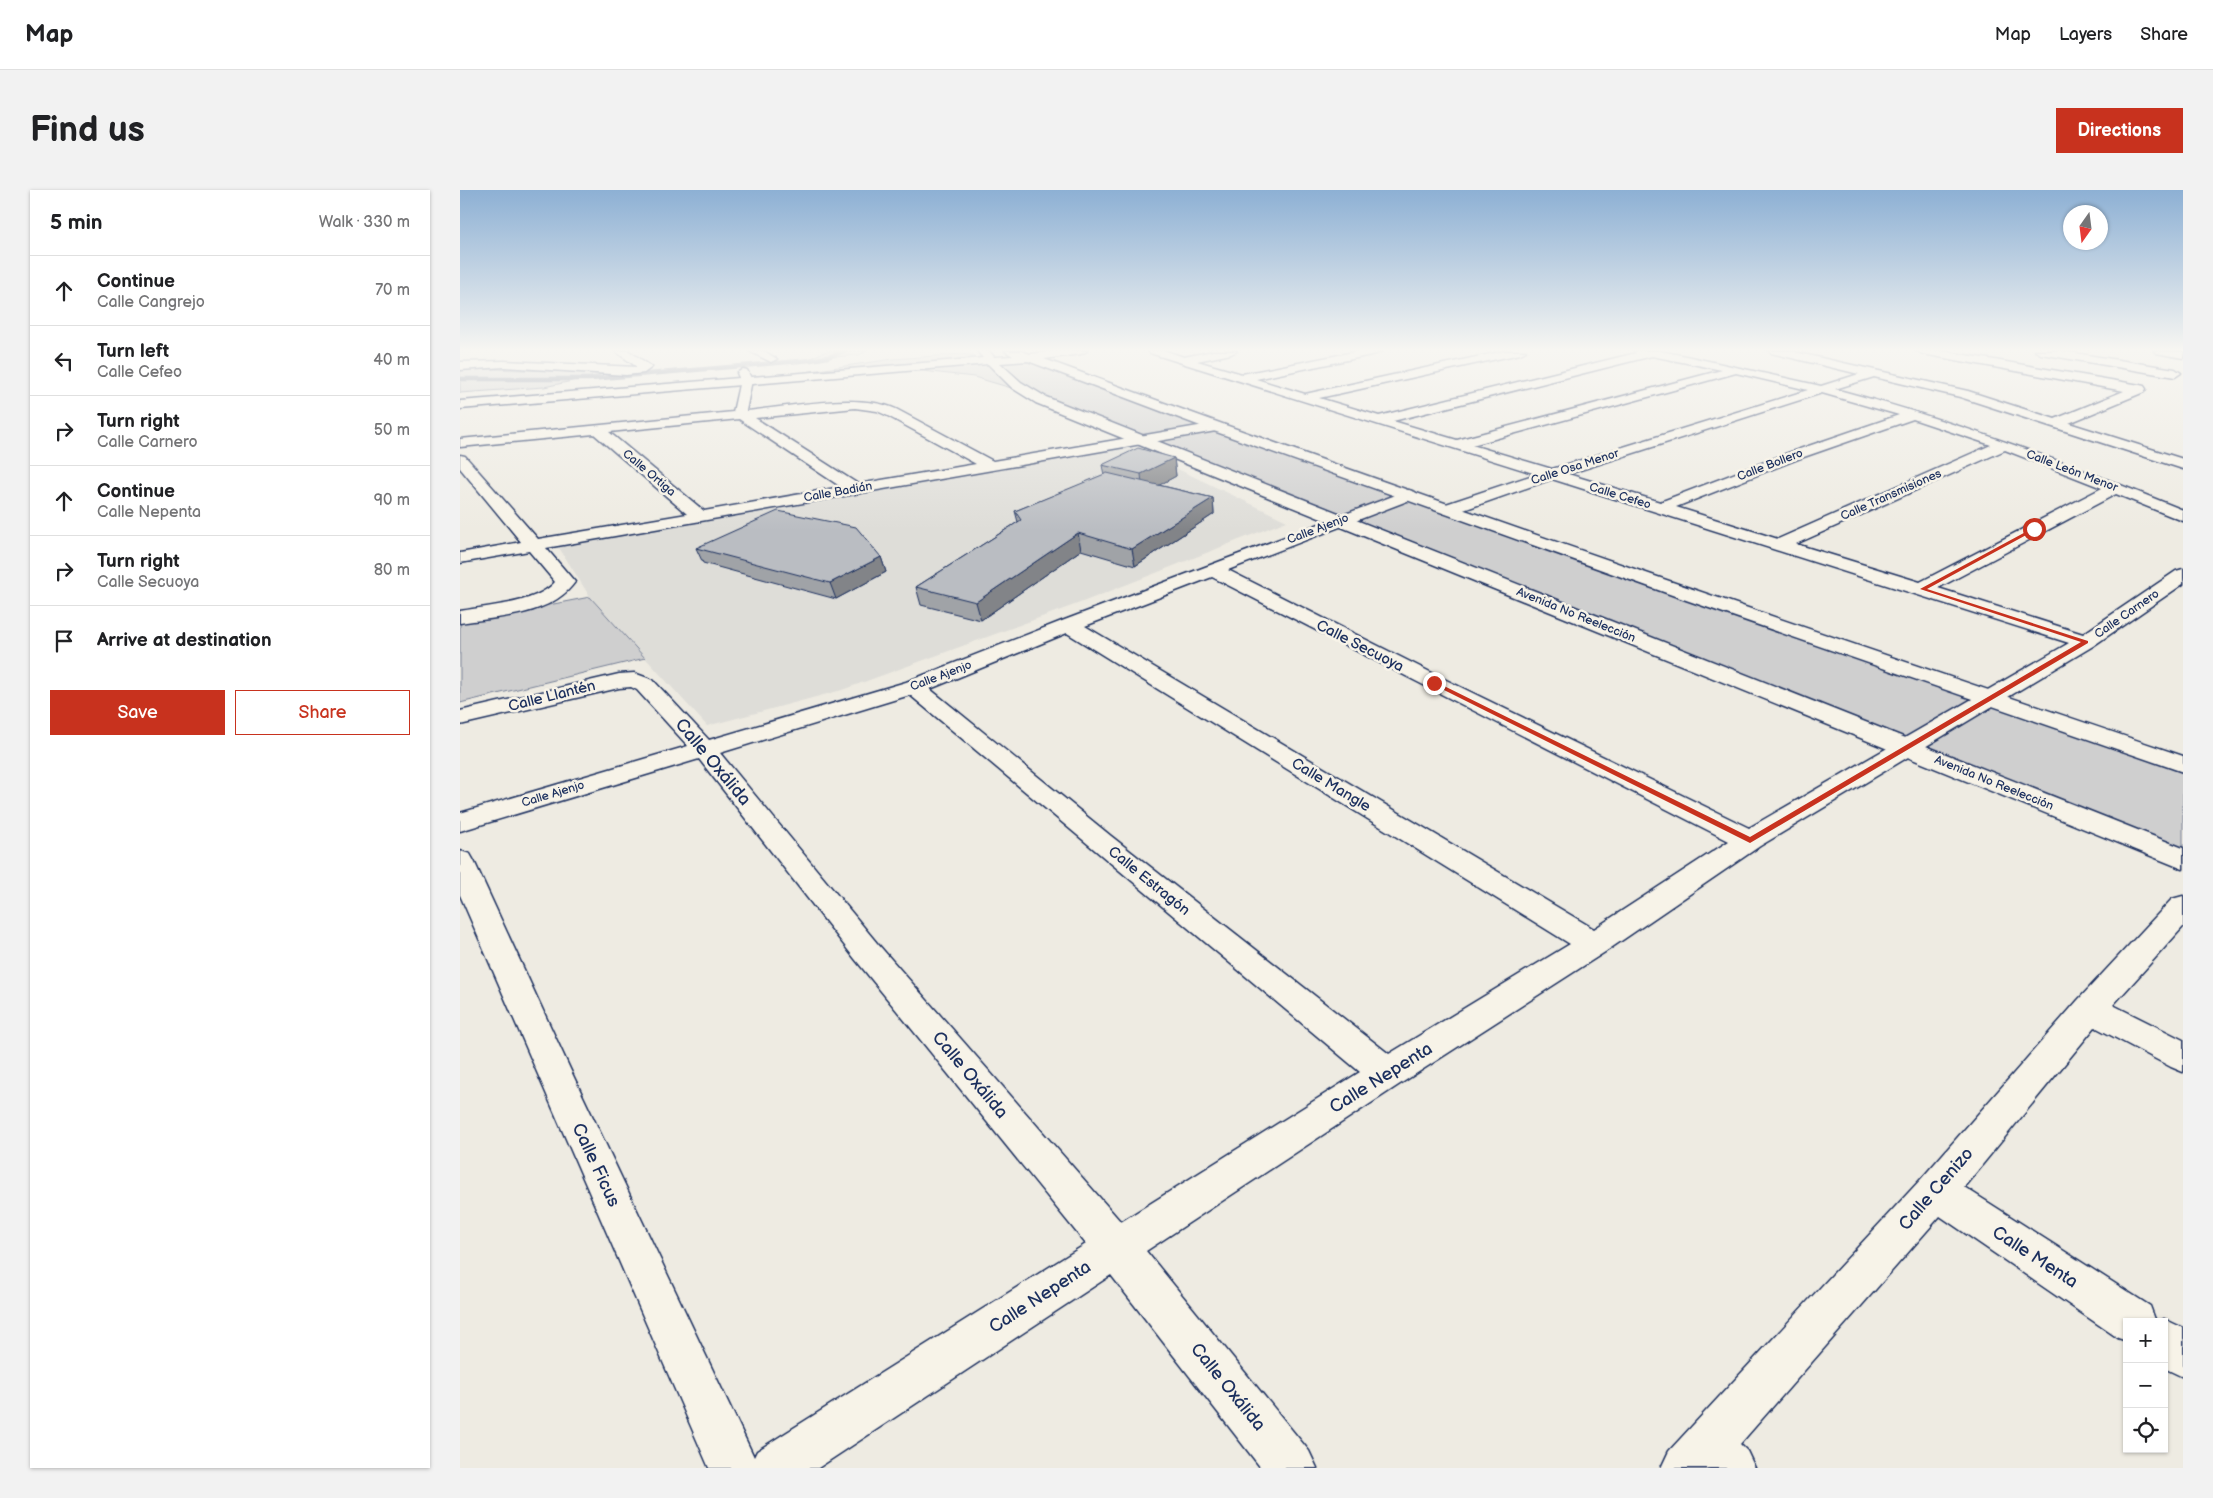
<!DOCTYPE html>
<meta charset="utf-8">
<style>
body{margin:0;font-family:"Balsamiq Sans",sans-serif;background:#f2f2f2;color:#202124}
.controls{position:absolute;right:15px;bottom:15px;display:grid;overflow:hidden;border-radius:0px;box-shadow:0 1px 4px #0004}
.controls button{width:45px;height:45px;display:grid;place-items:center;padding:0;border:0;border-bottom:1px solid #e0e0e0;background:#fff;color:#202124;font:25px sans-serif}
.compass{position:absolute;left:1603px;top:15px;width:45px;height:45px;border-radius:50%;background:#fff;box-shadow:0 1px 4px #0004;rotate:194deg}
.stop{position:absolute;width:15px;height:15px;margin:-11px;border:4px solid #c8321e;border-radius:50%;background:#fff}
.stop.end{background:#c8321e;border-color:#fff;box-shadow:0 1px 5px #0008}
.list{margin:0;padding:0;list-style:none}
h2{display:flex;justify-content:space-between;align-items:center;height:65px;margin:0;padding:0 20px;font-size:21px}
h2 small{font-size:16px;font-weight:400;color:#757577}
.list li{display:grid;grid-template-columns:32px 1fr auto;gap:15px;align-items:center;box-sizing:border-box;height:70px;padding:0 20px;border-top:1px solid #e0e0e0}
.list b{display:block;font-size:19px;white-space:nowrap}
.list p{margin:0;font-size:16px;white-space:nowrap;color:#757577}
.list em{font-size:16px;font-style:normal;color:#757577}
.actions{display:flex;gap:10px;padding:15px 20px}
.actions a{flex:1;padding:11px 0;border:1px solid #c8321e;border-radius:0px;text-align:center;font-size:18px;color:#c8321e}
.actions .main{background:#c8321e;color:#fff}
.icon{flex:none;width:28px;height:28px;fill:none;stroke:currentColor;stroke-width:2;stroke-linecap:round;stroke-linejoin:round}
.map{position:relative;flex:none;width:1723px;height:1278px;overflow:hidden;border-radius:0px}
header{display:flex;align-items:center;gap:30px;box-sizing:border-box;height:70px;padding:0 25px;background:#fff;border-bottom:1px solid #e0e0e0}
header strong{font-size:24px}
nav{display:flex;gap:28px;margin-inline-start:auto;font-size:18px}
.intro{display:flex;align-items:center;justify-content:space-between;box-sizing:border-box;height:120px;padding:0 30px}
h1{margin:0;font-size:35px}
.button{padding:12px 22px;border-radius:0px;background:#c8321e;color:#fff;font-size:18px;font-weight:700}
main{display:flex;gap:30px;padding:0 30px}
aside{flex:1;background:#fff;border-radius:0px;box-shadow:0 1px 4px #0004}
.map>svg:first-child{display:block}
</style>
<header>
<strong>Map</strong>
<nav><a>Map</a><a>Layers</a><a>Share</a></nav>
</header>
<div class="intro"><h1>Find us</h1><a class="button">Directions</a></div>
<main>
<aside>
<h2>5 min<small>Walk · 330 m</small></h2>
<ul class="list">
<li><svg class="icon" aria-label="ahead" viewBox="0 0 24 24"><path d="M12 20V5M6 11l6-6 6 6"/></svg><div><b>Continue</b><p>Calle Cangrejo</p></div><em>70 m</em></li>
<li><svg class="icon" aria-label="left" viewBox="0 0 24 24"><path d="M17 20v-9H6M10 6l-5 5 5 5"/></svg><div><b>Turn left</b><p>Calle Cefeo</p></div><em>40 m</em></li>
<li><svg class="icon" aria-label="right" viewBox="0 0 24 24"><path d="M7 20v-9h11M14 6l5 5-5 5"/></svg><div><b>Turn right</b><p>Calle Carnero</p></div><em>50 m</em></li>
<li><svg class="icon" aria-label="ahead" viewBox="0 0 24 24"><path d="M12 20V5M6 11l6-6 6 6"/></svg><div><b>Continue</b><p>Calle Nepenta</p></div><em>90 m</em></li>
<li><svg class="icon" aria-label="right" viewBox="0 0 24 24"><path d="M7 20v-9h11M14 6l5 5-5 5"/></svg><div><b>Turn right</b><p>Calle Secuoya</p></div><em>80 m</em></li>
<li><svg class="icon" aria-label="arrive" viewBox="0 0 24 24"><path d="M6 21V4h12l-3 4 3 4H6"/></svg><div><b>Arrive at destination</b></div></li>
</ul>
<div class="actions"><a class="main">Save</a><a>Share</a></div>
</aside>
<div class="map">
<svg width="1723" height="1278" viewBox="0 0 1723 1278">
<rect width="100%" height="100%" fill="#eeebe2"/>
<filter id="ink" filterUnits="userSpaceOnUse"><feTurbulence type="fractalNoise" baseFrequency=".02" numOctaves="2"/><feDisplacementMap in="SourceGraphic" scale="10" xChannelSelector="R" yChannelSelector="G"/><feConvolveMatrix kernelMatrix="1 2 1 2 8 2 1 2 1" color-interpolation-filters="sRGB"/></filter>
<g filter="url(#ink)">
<polygon fill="#deddd8" points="665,254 827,331 620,413 382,500 247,536 130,407 98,356 586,267"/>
<g fill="#cfcfcf" stroke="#757f96">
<polygon points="366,161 407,161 399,165 348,169"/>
<polygon points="502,164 515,166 502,169 344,182 433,169"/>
<polygon points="567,168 1723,574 1723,669 565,202 514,187 463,181 430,180"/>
<polygon points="0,178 150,183 84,197 0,203"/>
<polygon points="130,407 185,468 0,513 0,432"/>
</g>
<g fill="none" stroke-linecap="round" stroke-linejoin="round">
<polyline stroke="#6e7992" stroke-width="4.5" points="0,189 130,189 351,170 368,167 384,161"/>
<defs>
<g id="minor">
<polygon points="155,161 169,161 192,177 184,183 166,185 44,177 0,180 0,172 44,171 177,177"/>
<polygon points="289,161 304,161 317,169 311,172"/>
<path d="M688 161H706L724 167 753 161H777L771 164 737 171 782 184 899 161H922L916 164 796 189 845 204 1044 161H1066L1060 164 859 208 919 226 1176 163 1174 161H1200L1226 166 1361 196 1399 184 1311 163 1309 161H1330L1508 201 1595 229 1664 201 1463 164 1457 161H1482L1680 195 1684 196 1686 199 1684 202 1609 233 1723 269V279L1500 207 1414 187 1375 199C1495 231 1609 273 1723 320V331L1656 304 1478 398 1623 444 1716 381 1723 379V394L1633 456 1300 656 1145 762 940 894 686 1061 849 1261 857 1278H801L651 1085 358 1278H249L0 705V661L10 664 14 671 110 879 294 1267 297 1261 626 1054 395 769 239 569 0 641V623L228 556 177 500 171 497 159 498 0 535V521L159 484 174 483 193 490 249 550 446 492 602 431 949 300 955 302 957 305 955 308 768 380 982 488 1289 638 1609 453 1092 289 995 323H983L981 319 983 315 1076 284 690 163ZM1192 166 1262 180 997 250 933 231ZM1276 183 1348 200 1092 279 1012 255ZM1362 203 1439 225 1328 263 1200 312 1108 284ZM1453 229 1531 255 1318 349 1216 317 1338 269ZM1545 260 1642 298 1460 392 1336 354ZM752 387 1269 651 1134 739 625 436ZM607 443 1110 754 929 864 651 646 470 499ZM450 505 900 882 661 1032 417 753 260 563Z"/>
<polygon points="1575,161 1602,161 1715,179 1721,183 1715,187 1581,164"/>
<polygon points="1694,161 1723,162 1723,168 1696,163"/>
<path d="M283 179 287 180 292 190 286 221C328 217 398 202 436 219L533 271 756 233 763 237 756 241 86 358 115 392C91 426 38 427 0 433V421C27 416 76 414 95 392L69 361 0 373V363L61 352 0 278V265L5 266 78 349 227 324 134 244 0 257V249L273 222 280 190 277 183ZM395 218 417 221 426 225 516 274 398 294 295 228ZM279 229 381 297 244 321 149 242Z"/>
<polygon points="1723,706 1723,737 1653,815 1723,850 1723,882 1711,877 1635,837 1504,997 1690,1116 1696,1132 1667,1132 1667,1151 1658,1148 1480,1026 1280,1254 1287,1261 1295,1278 1201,1278 1209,1261 1462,988 1618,810 1712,709"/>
<polygon points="1704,1129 1723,1138 1723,1187 1704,1178 1704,1132 1699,1132"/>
</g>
<path id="major" d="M517 161H529L534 167 553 166 545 161H561L570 164 595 161H627L621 164 584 169C961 308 1342 437 1723 566V582L1226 410 751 240 568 171 540 173 561 192 586 207 1723 658V679L576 213 552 198 528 174 0 219V211L523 168Z"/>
</defs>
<use href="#minor" stroke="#1b2f5e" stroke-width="3"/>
<use href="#major" stroke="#1b2f5e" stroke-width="3"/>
<use href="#minor" fill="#f7f3e8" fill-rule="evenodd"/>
<use href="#major" fill="#f7f3e8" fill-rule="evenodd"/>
</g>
<g fill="#a0a3a7" stroke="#1b2f5e">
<polygon points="714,268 716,286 699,295 753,308 754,324 675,376 621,360 521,430 461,415 456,397 558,332 555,321 644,285 642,275"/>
<polygon points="236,358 421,367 426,382 376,409 243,373"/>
</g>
<g fill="#828488" stroke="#1b2f5e">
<polygon points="714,268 716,286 683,304 681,284"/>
<polygon points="753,308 754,324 675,376 672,359"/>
<polygon points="618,343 621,360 521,430 516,412"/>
<polygon points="421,367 426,382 376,409 370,393"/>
</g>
<g fill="#babdc2" stroke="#1b2f5e">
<polygon points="678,258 714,268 681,284 642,275"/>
<polygon points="647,283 753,308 672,359 618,343 516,412 456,397 561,330 555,321"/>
<polygon points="318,321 396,337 421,367 370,393 236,358"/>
</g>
</g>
<linearGradient id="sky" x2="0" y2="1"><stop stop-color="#8db0d4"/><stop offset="0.47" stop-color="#f7f6f2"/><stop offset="1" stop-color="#f7f6f2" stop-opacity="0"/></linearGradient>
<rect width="1723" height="340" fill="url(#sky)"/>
<polygon fill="#c8321e" points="1573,338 1577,339 1467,399 1628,451 1628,453 1290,653 970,493 976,492 1290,647 1621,452 1460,399"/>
<g text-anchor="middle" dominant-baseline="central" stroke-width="5" stroke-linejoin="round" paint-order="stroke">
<g font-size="12" fill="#1b2f5e" stroke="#f7f3e8">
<text transform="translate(1310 275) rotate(-21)">Calle Bollero</text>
<text transform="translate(1115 277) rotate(-18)">Calle Osa Menor</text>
<text transform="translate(1612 281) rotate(21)">Calle León Menor</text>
<text transform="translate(189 283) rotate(40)">Calle Ortiga</text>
<text transform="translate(378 302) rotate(-10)">Calle Badián</text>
<text transform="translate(1431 305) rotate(-24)">Calle Transmisiones</text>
<text transform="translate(1160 306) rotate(17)">Calle Cefeo</text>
<text transform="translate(858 339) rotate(-21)">Calle Ajenjo</text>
<text transform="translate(1667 424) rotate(-35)">Calle Carnero</text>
<text transform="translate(1116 425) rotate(22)">Avenida No Reelección</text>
<text transform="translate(481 486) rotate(-21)">Calle Ajenjo</text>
<text transform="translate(1534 593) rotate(22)">Avenida No Reelección</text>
<text transform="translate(93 604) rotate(-17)">Calle Ajenjo</text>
</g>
<g font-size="15" fill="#1b2f5e" stroke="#f7f3e8">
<text transform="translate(900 456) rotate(27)">Calle Secuoya</text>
<text transform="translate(92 506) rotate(-14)">Calle Llantén</text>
<text transform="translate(871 595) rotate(31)">Calle Mangle</text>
<text transform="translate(689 691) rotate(39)">Calle Estragón</text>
</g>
<g font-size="18" fill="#1b2f5e" stroke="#f7f3e8">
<text transform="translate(253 572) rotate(50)">Calle Oxálida</text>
<text transform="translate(510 885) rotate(50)">Calle Oxálida</text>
<text transform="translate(921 888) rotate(-32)">Calle Nepenta</text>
<text transform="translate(136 975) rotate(65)">Calle Ficus</text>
<text transform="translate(1476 999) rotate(-49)">Calle Cenizo</text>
<text transform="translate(1575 1067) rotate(33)">Calle Menta</text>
<text transform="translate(580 1107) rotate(-33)">Calle Nepenta</text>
<text transform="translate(768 1197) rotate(51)">Calle Oxálida</text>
</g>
</g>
</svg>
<div class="controls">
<button>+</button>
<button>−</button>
<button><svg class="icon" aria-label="locate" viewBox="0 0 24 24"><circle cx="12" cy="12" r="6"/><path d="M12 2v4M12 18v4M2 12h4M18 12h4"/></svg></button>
</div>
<svg class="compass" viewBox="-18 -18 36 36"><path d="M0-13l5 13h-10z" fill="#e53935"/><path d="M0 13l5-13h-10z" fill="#757577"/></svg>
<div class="stop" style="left:1574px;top:339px"></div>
<div class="stop end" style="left:974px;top:493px"></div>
</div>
</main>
